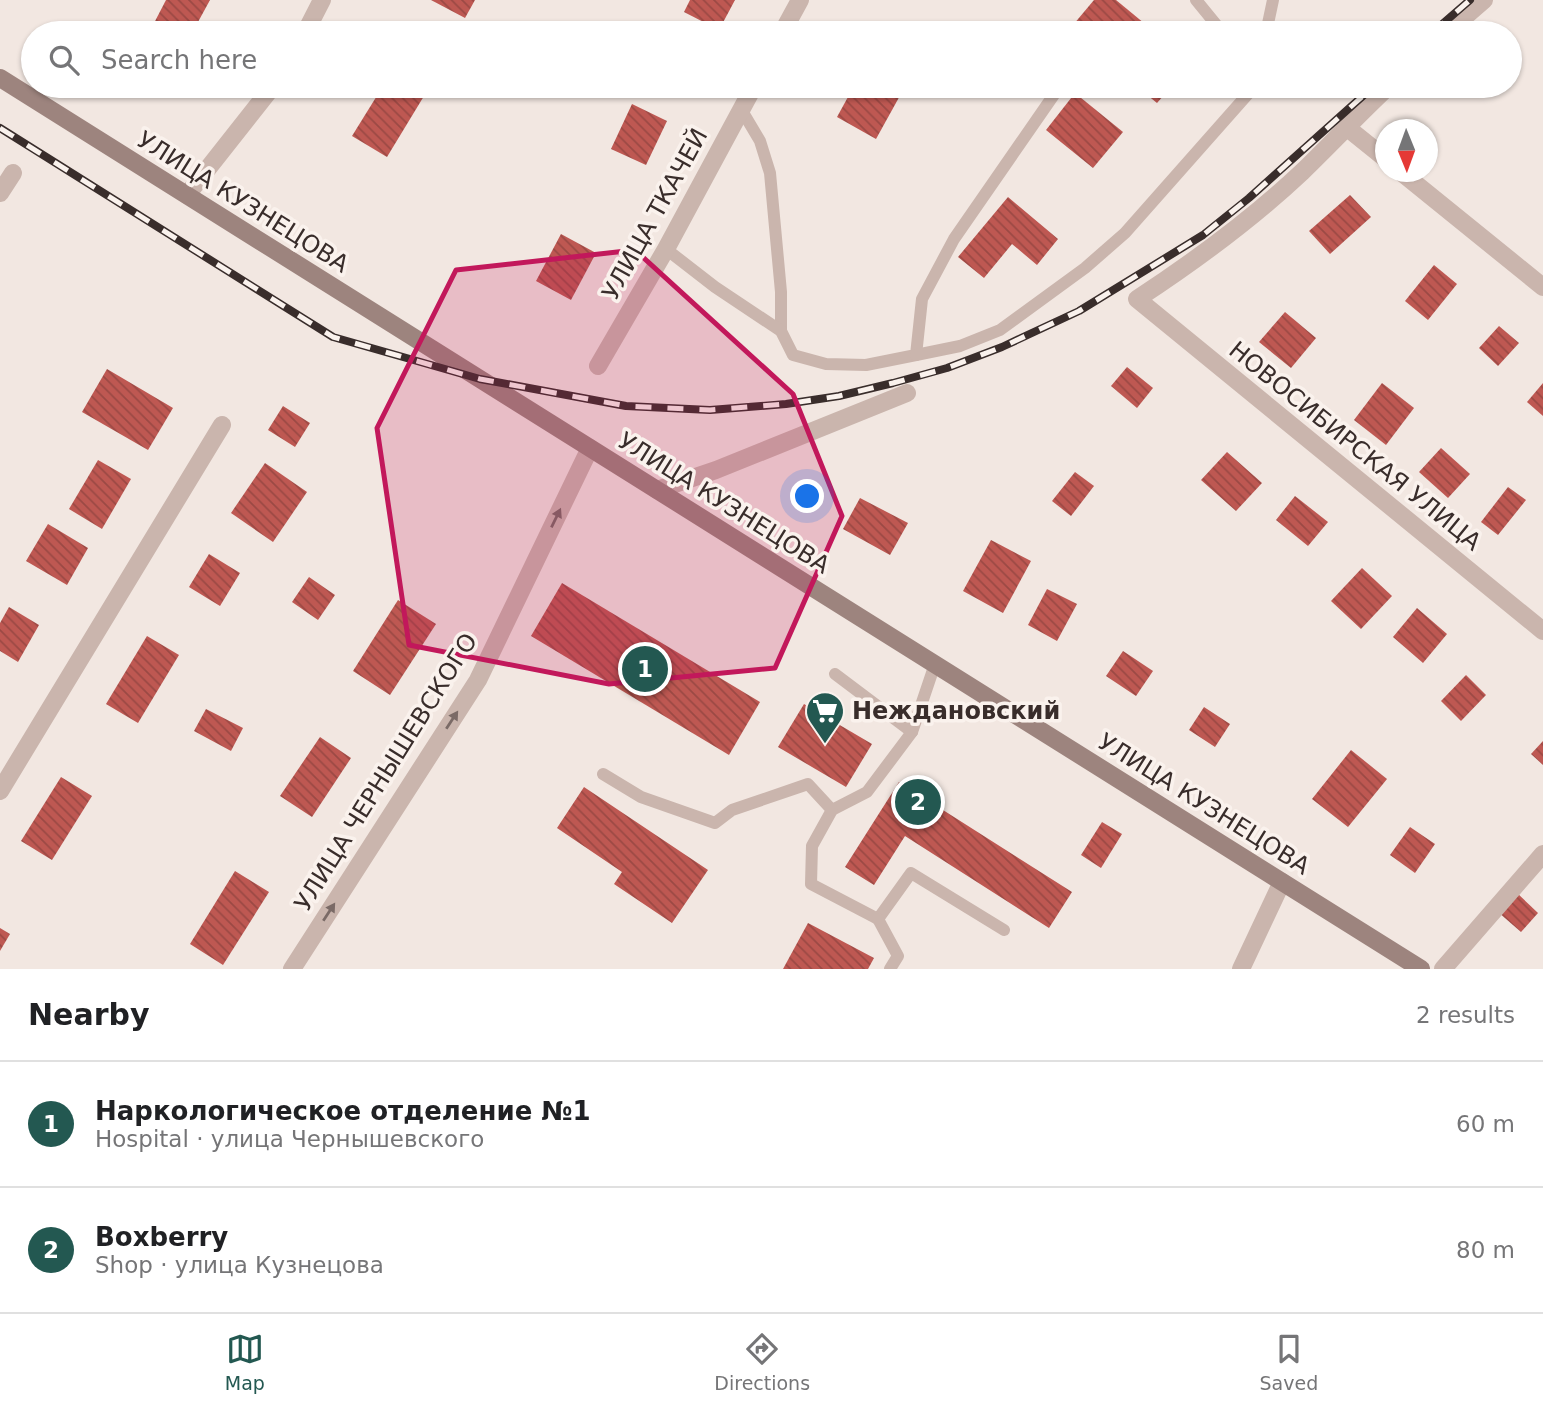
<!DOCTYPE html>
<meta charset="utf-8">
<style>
body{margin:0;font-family:"DejaVu Sans",sans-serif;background:#f6f6f6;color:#202124}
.compass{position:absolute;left:1375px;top:119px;width:63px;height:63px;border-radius:50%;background:#fff;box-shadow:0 2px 5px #0004;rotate:179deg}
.you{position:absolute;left:808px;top:497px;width:24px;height:24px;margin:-18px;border:5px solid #fff;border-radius:50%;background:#1a73e8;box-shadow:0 0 0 10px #1a73e833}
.badge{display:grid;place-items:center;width:46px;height:46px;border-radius:50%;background:#235851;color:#fff;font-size:23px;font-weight:700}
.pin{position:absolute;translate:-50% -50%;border:4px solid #fff;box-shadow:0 2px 7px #0006}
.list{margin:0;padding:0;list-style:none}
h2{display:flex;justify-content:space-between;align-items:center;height:91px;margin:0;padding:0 28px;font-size:30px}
h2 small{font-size:23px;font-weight:400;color:#757577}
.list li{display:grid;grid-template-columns:46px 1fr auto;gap:21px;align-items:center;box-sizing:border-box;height:126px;padding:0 28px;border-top:2px solid #e0e0e0}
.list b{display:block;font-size:26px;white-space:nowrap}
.list p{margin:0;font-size:23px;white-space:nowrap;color:#757577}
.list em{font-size:23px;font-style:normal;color:#757577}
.icon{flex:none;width:38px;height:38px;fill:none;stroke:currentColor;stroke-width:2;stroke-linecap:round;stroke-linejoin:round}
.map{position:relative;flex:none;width:1543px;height:969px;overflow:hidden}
.search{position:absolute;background:#fff;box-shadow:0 2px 5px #0004;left:21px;right:21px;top:21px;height:77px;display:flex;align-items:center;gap:18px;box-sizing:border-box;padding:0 24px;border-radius:38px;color:#757577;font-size:26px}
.sheet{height:343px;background:#fff}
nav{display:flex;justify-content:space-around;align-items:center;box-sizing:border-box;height:98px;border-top:2px solid #e0e0e0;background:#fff;font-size:19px;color:#757577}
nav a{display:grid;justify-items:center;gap:4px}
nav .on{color:#235851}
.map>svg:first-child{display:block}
</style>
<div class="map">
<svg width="1543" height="969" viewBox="0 0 1543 969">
<defs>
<pattern id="building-back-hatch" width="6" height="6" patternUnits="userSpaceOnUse" patternTransform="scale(1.75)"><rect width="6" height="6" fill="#be5852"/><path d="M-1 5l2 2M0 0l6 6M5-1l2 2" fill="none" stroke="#9b4944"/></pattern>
</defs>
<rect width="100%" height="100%" fill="#f2e7e1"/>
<g fill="url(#building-back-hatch)">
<polygon points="166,0 210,0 192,33 164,33 152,27"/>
<polygon points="431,0 475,0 465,18"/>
<polygon points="690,0 735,0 719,30 684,12"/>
<polygon points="1094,0 1116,0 1156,33 1070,33 1068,31"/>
<polygon points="383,86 407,86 424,96 387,157 352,136"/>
<polygon points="854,86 891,86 902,92 876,139 837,117"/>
<polygon points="1136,86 1172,86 1157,103"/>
<polygon points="1075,93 1123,132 1093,168 1046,130"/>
<polygon points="632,104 667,121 646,165 611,149"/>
<polygon points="1350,195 1371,217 1330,254 1309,231"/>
<polygon points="1008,197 1058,239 1037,265 1012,244 984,278 958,257"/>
<polygon points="561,234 596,253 571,300 536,281"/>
<polygon points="1434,265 1457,284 1428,320 1405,301"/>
<polygon points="1285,312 1316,338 1291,368 1259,342"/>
<polygon points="1499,326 1519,343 1498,366 1479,348"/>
<polygon points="1127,367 1153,388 1137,408 1111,386"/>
<polygon points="107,369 173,408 148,450 82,412"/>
<polygon points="1382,383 1414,408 1386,445 1354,420"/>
<polygon points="1543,383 1543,416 1527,402"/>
<polygon points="283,406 310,423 295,447 268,430"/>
<polygon points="1441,448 1470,474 1448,498 1419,472"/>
<polygon points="1227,452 1262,483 1236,511 1201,480"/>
<polygon points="98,460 131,479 102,529 69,509"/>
<polygon points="265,463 307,492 273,542 231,513"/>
<polygon points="1075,472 1094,486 1071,516 1052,501"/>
<polygon points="1508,487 1526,500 1498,535 1481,522"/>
<polygon points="1295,496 1328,522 1308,546 1276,520"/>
<polygon points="860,498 908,523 890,555 843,529"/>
<polygon points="48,524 88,548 67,585 26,561"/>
<polygon points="991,540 1031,561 1003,613 963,591"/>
<polygon points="209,554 240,573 220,606 189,587"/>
<polygon points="1362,568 1392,596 1361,629 1331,601"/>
<polygon points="309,577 335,595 318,620 292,602"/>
<polygon points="562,583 760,702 729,755 531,636"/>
<polygon points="1047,589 1077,604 1057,641 1028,625"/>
<polygon points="398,600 436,624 390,695 353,671"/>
<polygon points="9,607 39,625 18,662 0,651 0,623"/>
<polygon points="1417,608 1447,634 1423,663 1393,637"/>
<polygon points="147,636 179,655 138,723 106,704"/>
<polygon points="1123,651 1153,671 1136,696 1106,676"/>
<polygon points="1466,675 1486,695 1461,721 1441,701"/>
<polygon points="804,704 872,744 846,787 778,747"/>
<polygon points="1204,707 1230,724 1215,747 1189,730"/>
<polygon points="206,709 243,728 231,751 194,731"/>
<polygon points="320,737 351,758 312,817 280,796"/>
<polygon points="1543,741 1543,765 1531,754"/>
<polygon points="1351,750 1387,779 1348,827 1312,799"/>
<polygon points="61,777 92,796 52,860 21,841"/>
<polygon points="899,782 1072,892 1049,928 905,836 874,885 845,867"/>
<polygon points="584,787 708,870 672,923 614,884 622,872 557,828"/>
<polygon points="1102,822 1122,834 1101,868 1081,855"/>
<polygon points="1410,827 1435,844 1415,873 1390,855"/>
<polygon points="235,871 269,892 223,965 190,944"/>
<polygon points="1516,892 1538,913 1521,932 1498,912"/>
<polygon points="808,923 874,958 868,969 783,969"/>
<polygon points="0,928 10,934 0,951"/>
</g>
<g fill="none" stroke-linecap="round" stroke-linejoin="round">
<g stroke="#cab5ad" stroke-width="12">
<polyline points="1196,0 1223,33"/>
<polyline points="1266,33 1273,0"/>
<polyline points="741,109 760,141 770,173 781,292 781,331"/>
<polyline points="666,249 715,287 781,331 793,355 826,364 866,365 916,355 922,299 954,239 1060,86"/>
<polyline points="916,355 960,346 1000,330 1085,268 1125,233 1255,86"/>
<polyline points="935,664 912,732 867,792 832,810 812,846 811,884 878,919 911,873 1004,930"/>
<polyline points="835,674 912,732"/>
<polyline points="603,774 641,797 715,823 732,810 808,784 832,810"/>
<polyline points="878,919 898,956 890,969"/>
</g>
<g stroke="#cab5ad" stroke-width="18">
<polyline points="305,33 322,0"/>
<polyline points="782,33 800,0"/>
<polyline points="1446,33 1484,0"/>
<path d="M1389 86C1359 114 1331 144 1302 172 1251 220 1195 261 1137 299L1543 631"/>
<polyline points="1345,126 1386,159"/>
<polyline points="1401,172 1543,287"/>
<polyline points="0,193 13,173"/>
<polyline points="187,195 273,86"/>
<polyline points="598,366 666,249 754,86"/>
<polyline points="657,490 716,470 907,393"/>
<polyline points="0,791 222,425"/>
<polyline points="292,969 478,680 590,448"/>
<polyline points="1241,969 1282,882"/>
<polyline points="1443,969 1543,854"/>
</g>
<polyline stroke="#9d847e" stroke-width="18" points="0,78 1421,969"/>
<defs>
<g id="rail">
<polyline points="1432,33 1470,0"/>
<polyline points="0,128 333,337 480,379 626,406 710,410 786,404 839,396 893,383 947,368 1002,347 1079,311 1203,235 1249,198 1374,86"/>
</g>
</defs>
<use href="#rail" stroke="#392d2b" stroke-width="8"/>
<use href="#rail" stroke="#faf2ed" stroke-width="5" stroke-dasharray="16" stroke-linecap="butt"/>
</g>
<defs><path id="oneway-solid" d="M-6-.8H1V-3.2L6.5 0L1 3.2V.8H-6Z" transform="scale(1.75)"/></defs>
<g fill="#7a6a66">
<use href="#oneway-solid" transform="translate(556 518) rotate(-64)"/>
<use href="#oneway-solid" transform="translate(452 720) rotate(-57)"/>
<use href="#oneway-solid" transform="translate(329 912) rotate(-57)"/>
</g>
<path fill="#c2185b" fill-opacity="0.2" stroke="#c2185b" stroke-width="5" stroke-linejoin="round" d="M635 250 793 394 842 516 775 668 609 684 409 645 377 428 456 270Z"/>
<defs>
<symbol id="supermarket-pin" viewBox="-11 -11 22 30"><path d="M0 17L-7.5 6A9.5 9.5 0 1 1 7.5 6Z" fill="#235851" stroke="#faf2ed"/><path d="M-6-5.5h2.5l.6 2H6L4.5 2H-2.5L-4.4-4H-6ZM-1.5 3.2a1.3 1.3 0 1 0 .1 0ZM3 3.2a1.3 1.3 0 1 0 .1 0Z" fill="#fff"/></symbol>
</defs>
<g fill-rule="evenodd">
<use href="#supermarket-pin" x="803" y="689" width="44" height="60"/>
</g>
<g text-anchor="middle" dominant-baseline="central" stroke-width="7" stroke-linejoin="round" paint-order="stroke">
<g font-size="24" fill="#392d2b" stroke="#faf2ed">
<text transform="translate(243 202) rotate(32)">УЛИЦА КУЗНЕЦОВА</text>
<text transform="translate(655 214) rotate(-61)">УЛИЦА ТКАЧЕЙ</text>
<text transform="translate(1355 446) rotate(39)">НОВОСИБИРСКАЯ УЛИЦА</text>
<text transform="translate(724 503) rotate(32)">УЛИЦА КУЗНЕЦОВА</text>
<text transform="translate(386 772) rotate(-58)">УЛИЦА ЧЕРНЫШЕВСКОГО</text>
<text transform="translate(1204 804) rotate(32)">УЛИЦА КУЗНЕЦОВА</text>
</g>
<g font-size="24" font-weight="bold" fill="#392d2b" stroke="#faf2ed" text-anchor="start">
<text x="852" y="711">Неждановский</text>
</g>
</g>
</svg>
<svg class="compass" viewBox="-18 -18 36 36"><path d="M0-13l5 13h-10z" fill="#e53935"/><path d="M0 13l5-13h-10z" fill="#757577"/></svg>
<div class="you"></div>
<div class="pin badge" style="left:645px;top:669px">1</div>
<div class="pin badge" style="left:918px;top:802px">2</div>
<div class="search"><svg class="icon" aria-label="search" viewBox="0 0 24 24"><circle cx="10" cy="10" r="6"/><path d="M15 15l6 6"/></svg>Search here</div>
</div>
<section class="sheet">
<h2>Nearby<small>2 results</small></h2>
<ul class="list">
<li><span class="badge">1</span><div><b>Наркологическое отделение №1</b><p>Hospital · улица Чернышевского</p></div><em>60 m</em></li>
<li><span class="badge">2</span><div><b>Boxberry</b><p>Shop · улица Кузнецова</p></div><em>80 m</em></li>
</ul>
</section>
<nav>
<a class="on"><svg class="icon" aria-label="map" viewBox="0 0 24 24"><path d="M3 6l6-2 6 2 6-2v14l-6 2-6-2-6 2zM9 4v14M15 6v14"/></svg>Map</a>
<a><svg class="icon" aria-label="directions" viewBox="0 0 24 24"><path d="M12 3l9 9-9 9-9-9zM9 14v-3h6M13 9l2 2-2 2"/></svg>Directions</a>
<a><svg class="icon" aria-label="saved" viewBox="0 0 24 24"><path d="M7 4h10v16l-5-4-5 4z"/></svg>Saved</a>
</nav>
